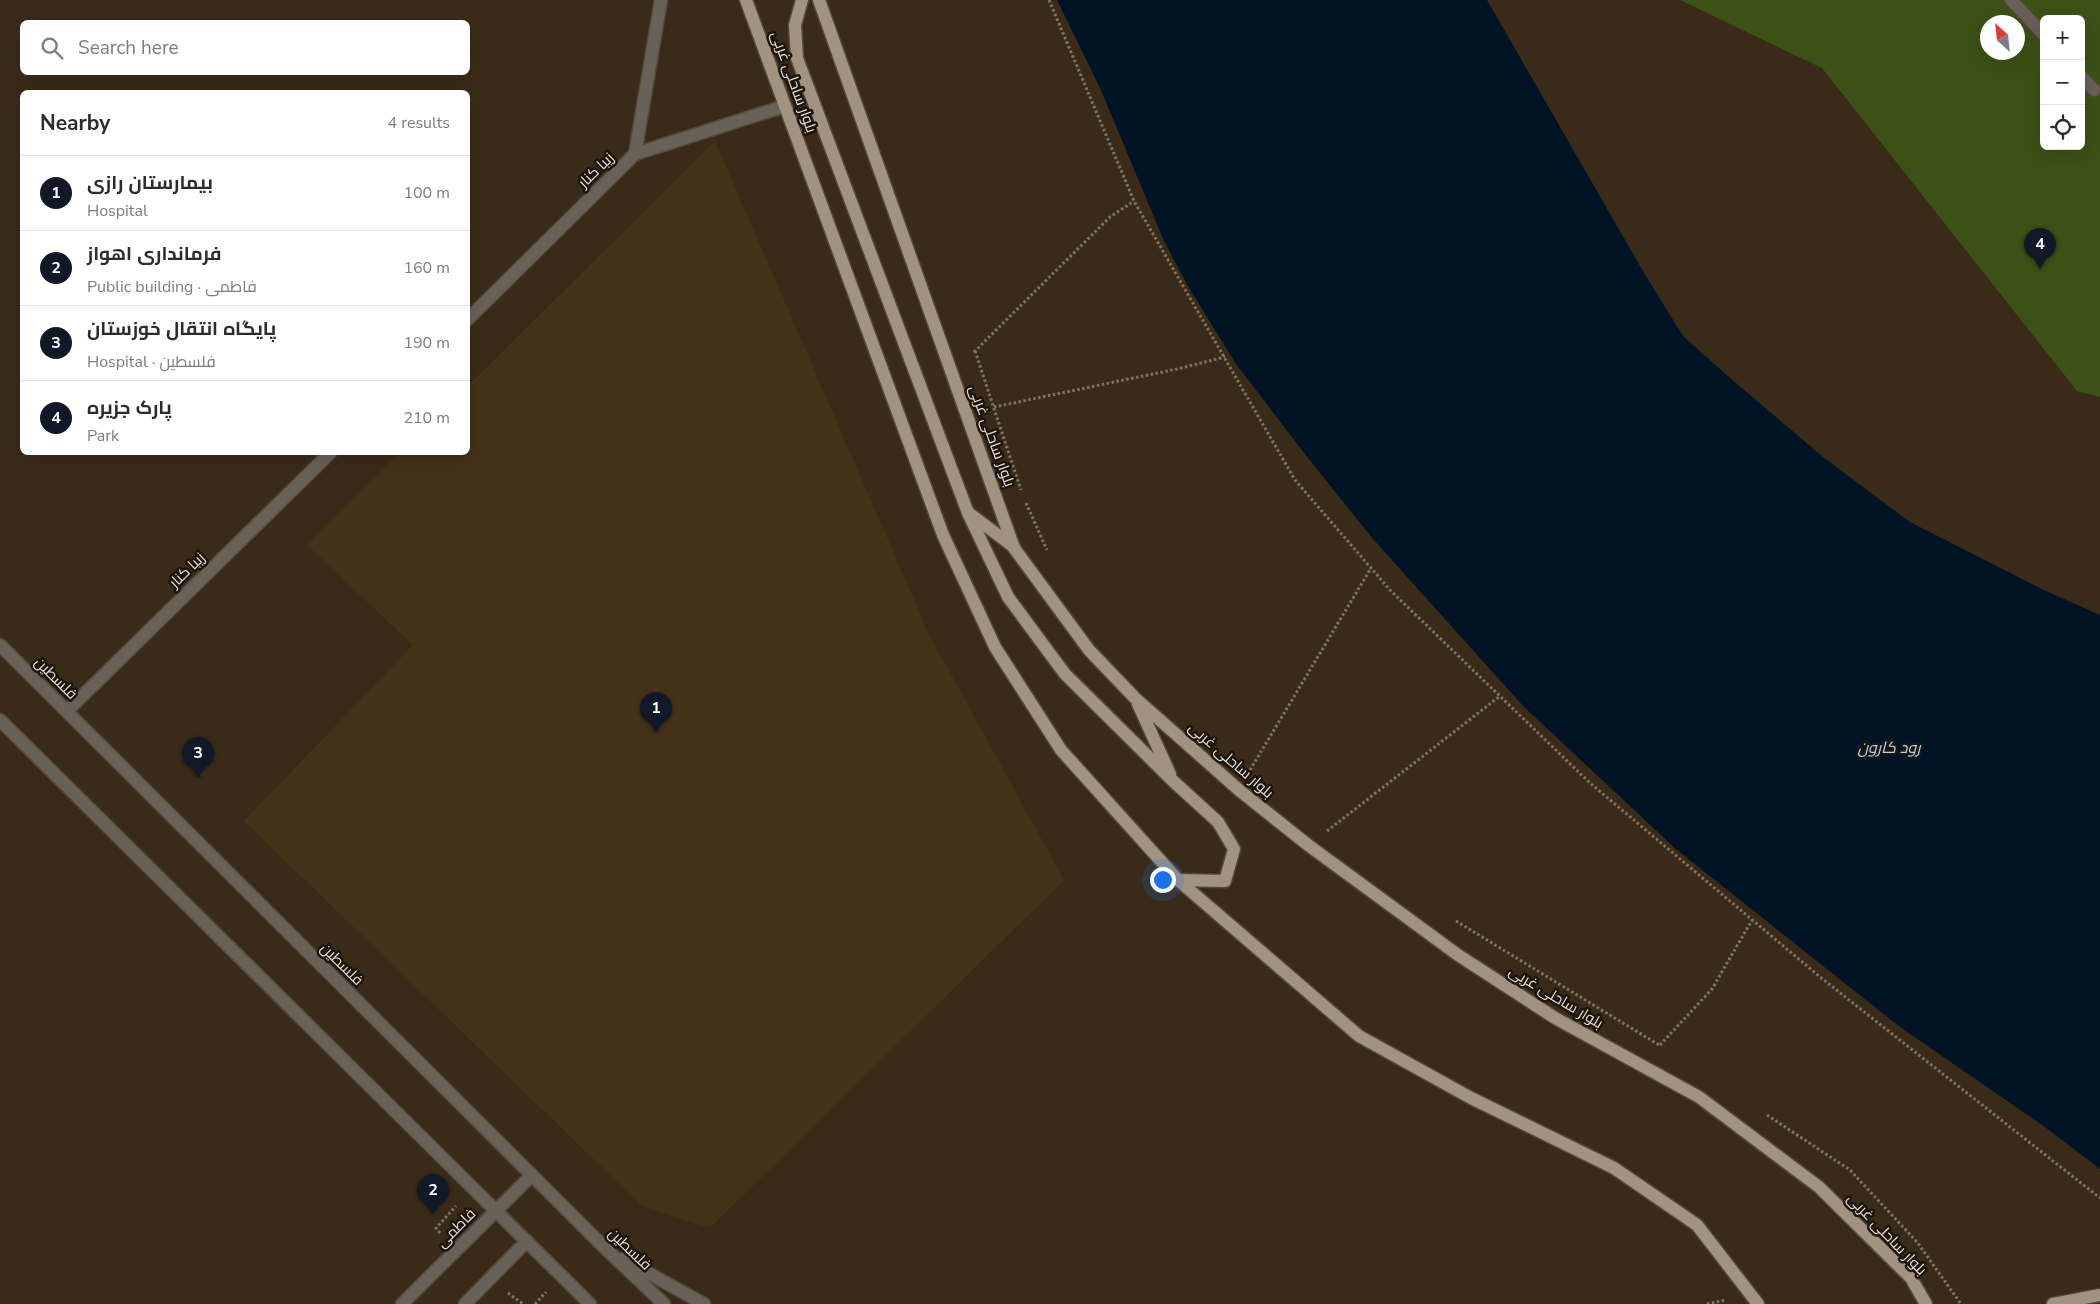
<!DOCTYPE html>
<meta charset="utf-8">
<style>
body{margin:0;font-family:"Nunito Sans",Cairo,sans-serif;background:#f2f2f3;color:#2b2b33}
.controls{position:absolute;right:15px;top:15px;display:grid;overflow:hidden;border-radius:8px;box-shadow:0 5px 20px #0002}
.controls button{width:45px;height:45px;display:grid;place-items:center;padding:0;border:0;border-bottom:1px solid #e1e1e2;background:#fff;color:#2b2b33;font:25px sans-serif}
.compass{position:absolute;left:1980px;top:15px;width:45px;height:45px;border-radius:50%;background:#fff;box-shadow:0 5px 20px #0002;rotate:333deg}
.you{position:absolute;left:1162px;top:879px;width:18px;height:18px;margin:-12px;border:4px solid #fff;border-radius:50%;background:#1a73e8;box-shadow:0 0 0 8px #1a73e833}
.badge{display:grid;place-items:center;width:32px;height:32px;border-radius:50%;background:#111827;color:#fff;font-size:16px;font-weight:700}
.pin{position:absolute;translate:-50% -41px;filter:drop-shadow(0 1px 2px #0008)}
.pin::after{content:'';position:absolute;top:26px;width:18px;height:15px;background:inherit;clip-path:polygon(0 0,100% 0,50% 100%)}
.list{margin:0;padding:0;list-style:none}
h2{display:flex;justify-content:space-between;align-items:center;height:65px;margin:0;padding:0 20px;font-size:21px}
h2 small{font-size:16px;font-weight:400;color:#7c7c81}
.list li{display:grid;grid-template-columns:32px 1fr auto;gap:15px;align-items:center;box-sizing:border-box;height:75px;padding:0 20px;border-top:1px solid #e1e1e2}
.list b{display:block;font-size:19px;white-space:nowrap}
.list p{margin:0;font-size:16px;white-space:nowrap;color:#7c7c81}
.list em{font-size:16px;font-style:normal;color:#7c7c81}
.icon{flex:none;width:28px;height:28px;fill:none;stroke:currentColor;stroke-width:2;stroke-linecap:round;stroke-linejoin:round}
.map{position:relative;flex:none;width:2100px;height:1304px;overflow:hidden}
.search{position:absolute;background:#fff;box-shadow:0 5px 20px #0002;left:20px;top:20px;width:450px;height:55px;display:flex;align-items:center;gap:12px;box-sizing:border-box;padding:0 18px;border-radius:8px;color:#7c7c81;font-size:19px}
.panel{position:absolute;background:#fff;box-shadow:0 5px 20px #0002;left:20px;top:90px;width:450px;height:365px;border-radius:8px}
.map>svg:first-child{display:block}
</style>
<div class="map">
<svg width="2100" height="1304" viewBox="0 0 2100 1304">
<rect width="100%" height="100%" fill="#3a2b18"/>
<polygon fill="#443218" points="715,141 929,634 1064,880 710,1228 641,1205 244,821 413,645 307,545 400,453 468,452 468,386"/>
<path fill="#3c5115" fill-rule="evenodd" d="M1680 0H2100V397L2077 391 1822 68ZM2044 19H2081V146H2044ZM1988 22H2018V52H1988Z"/>
<polygon fill="#001426" points="1057,0 1487,0 1644,273 1683,336 1729,377 1823,457 1910,522 2044,590 2100,615 2100,1169 2045,1127 1900,1027 1677,850 1524,707 1373,539 1308,458 1236,364 1188,286 1164,241 1100,88"/>
<g fill="none" stroke-linecap="round" stroke-linejoin="round">
<defs>
<g id="minor">
<polyline points="2011,0 2044,35"/>
<polyline points="2081,76 2094,90"/>
<polyline points="635,154 785,106"/>
<polyline points="468,319 635,154 661,0"/>
<polyline points="0,645 605,1248 664,1304"/>
<polyline points="67,711 331,452"/>
<polyline points="0,720 590,1304"/>
<polyline points="623,1259 704,1304"/>
<polyline points="402,1304 532,1175"/>
<polyline points="465,1304 527,1241"/>
</g>
<g id="major">
<polyline points="746,0 943,535 995,647 1061,750 1178,880 1359,1036 1471,1098 1614,1168 1697,1225 1758,1304"/>
<polyline points="802,0 795,25 797,58 968,513 1008,597 1065,674 1173,781 1218,822 1234,849 1225,881 1178,880"/>
<polyline points="819,0 1014,548 1089,650 1135,698 1239,790 1308,845 1458,955 1555,1018 1699,1097 1819,1187 1911,1278 1926,1304"/>
<polyline points="970,514 1014,547"/>
<polyline points="1138,704 1170,774"/>
<polyline points="2053,1304 2100,1295"/>
</g>
</defs>
<use href="#minor" stroke="#564836" stroke-width="15"/>
<use href="#major" stroke="#564836" stroke-width="15"/>
<g stroke="#807364" stroke-width="3" stroke-dasharray="2.5 2.5" stroke-linecap="butt">
<polyline points="1049,0 1134,201 1295,480 1390,590 1590,783 1820,977 2100,1198"/>
<polyline points="975,351 1021,490"/>
<polyline points="974,352 1110,217 1134,201"/>
<polyline points="994,407 1177,369 1225,357"/>
<polyline points="1026,503 1047,550"/>
<polyline points="1250,770 1371,568"/>
<polyline points="1327,831 1500,696"/>
<polyline points="1456,921 1659,1045"/>
<polyline points="1660,1045 1712,989 1752,920"/>
<polyline points="1767,1115 1850,1170 1917,1242 1961,1304"/>
<polyline points="440,1233 436,1228 456,1206"/>
<polyline points="508,1293 523,1304"/>
<polyline points="535,1304 546,1292"/>
<polyline points="1707,1304 1726,1300"/>
</g>
<use href="#minor" stroke="#686158" stroke-width="12"/>
<use href="#major" stroke="#a19380" stroke-width="12"/>
</g>
<g text-anchor="middle" dominant-baseline="central" stroke-width="5" stroke-linejoin="round" paint-order="stroke">
<g font-size="15" fill="#ebe1d6" stroke="#1c150d">
<text transform="translate(794 82) rotate(70)">بلوار ساحلی غربی</text>
<text transform="translate(596 170) rotate(-44)">زیبا کنار</text>
<text transform="translate(992 436) rotate(70)">بلوار ساحلی غربی</text>
<text transform="translate(187 570) rotate(-44)">زیبا کنار</text>
<text transform="translate(56 678) rotate(45)">فلسطین</text>
<text transform="translate(1231 760) rotate(41)">بلوار ساحلی غربی</text>
<text transform="translate(342 964) rotate(45)">فلسطین</text>
<text transform="translate(1556 997) rotate(31)">بلوار ساحلی غربی</text>
<text transform="translate(456 1228) rotate(-45)">فاطمی</text>
<text transform="translate(1887 1234) rotate(46)">بلوار ساحلی غربی</text>
<text transform="translate(630 1249) rotate(44)">فلسطین</text>
</g>
<g font-size="16" font-style="italic" fill="#afd6f5" stroke="#1c150d">
<text x="1889" y="748">رود کارون</text>
</g>
</g>
</svg>
<div class="controls">
<button>+</button>
<button>−</button>
<button><svg class="icon" aria-label="locate" viewBox="0 0 24 24"><circle cx="12" cy="12" r="6"/><path d="M12 2v4M12 18v4M2 12h4M18 12h4"/></svg></button>
</div>
<svg class="compass" viewBox="-18 -18 36 36"><path d="M0-13l5 13h-10z" fill="#e53935"/><path d="M0 13l5-13h-10z" fill="#7c7c81"/></svg>
<div class="you"></div>
<div class="pin badge" style="left:656px;top:733px">1</div>
<div class="pin badge" style="left:433px;top:1215px">2</div>
<div class="pin badge" style="left:198px;top:778px">3</div>
<div class="pin badge" style="left:2040px;top:269px">4</div>
<div class="search"><svg class="icon" aria-label="search" viewBox="0 0 24 24"><circle cx="10" cy="10" r="6"/><path d="M15 15l6 6"/></svg>Search here</div>
<section class="panel">
<h2>Nearby<small>4 results</small></h2>
<ul class="list">
<li><span class="badge">1</span><div><b>بیمارستان رازی</b><p>Hospital</p></div><em>100 m</em></li>
<li><span class="badge">2</span><div><b>فرمانداری اهواز</b><p>Public building · فاطمی</p></div><em>160 m</em></li>
<li><span class="badge">3</span><div><b>پایگاه انتقال خوزستان</b><p>Hospital · فلسطین</p></div><em>190 m</em></li>
<li><span class="badge">4</span><div><b>پارک جزیره</b><p>Park</p></div><em>210 m</em></li>
</ul>
</section>
</div>
